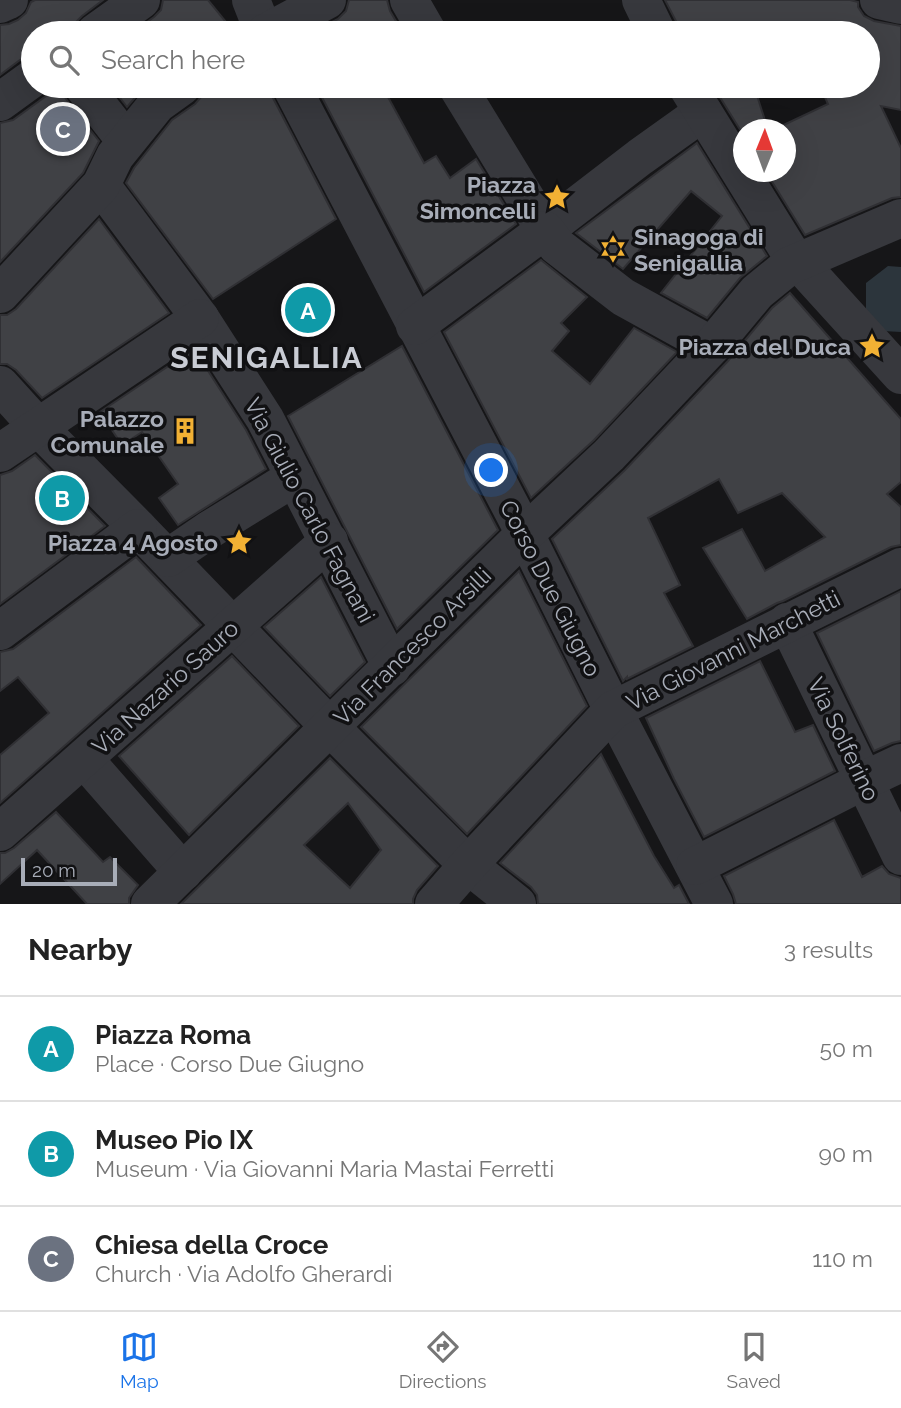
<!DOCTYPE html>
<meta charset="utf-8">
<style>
body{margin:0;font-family:Raleway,sans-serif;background:#f2f2f2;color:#222}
.compass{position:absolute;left:733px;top:119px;width:63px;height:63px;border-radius:50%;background:#fff;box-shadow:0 7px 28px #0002;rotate:1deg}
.scale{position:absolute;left:21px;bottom:18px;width:96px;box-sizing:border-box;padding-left:7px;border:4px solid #a8adb8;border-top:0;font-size:19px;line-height:24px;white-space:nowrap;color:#a8adb8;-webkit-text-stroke:5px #111113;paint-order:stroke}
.you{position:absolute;left:492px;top:471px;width:24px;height:24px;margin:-18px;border:5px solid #fff;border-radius:50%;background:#1a73e8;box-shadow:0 0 0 10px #1a73e833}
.badge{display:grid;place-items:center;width:46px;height:46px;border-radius:50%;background:#1a73e8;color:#fff;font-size:23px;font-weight:700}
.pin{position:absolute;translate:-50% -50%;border:4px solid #fff;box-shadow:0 2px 7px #0006}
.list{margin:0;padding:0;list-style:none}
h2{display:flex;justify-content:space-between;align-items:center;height:91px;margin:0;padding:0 28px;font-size:30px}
h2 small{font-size:23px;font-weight:400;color:#767676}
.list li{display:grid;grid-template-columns:46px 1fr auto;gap:21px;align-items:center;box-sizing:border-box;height:105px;padding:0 28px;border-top:2px solid #e0e0e0}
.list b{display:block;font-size:26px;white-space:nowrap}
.list p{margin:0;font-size:23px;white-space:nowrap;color:#767676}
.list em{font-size:23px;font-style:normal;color:#767676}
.icon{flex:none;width:38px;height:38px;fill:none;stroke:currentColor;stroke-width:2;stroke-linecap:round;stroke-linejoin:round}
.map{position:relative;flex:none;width:901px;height:904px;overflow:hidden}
.search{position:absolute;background:#fff;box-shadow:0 7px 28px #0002;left:21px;right:21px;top:21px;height:77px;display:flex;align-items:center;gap:18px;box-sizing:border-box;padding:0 24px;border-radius:38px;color:#767676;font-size:26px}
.sheet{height:406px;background:#fff}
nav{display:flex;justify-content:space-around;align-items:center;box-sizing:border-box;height:98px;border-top:2px solid #e0e0e0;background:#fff;font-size:19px;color:#767676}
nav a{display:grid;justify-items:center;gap:4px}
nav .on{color:#1a73e8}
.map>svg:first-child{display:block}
</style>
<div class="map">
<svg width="901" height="904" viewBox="0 0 901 904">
<rect width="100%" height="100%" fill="#161618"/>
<polygon fill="#2c353c" points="888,266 901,267 901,332 883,331 866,312 866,283"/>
<g fill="#404145" stroke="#303034" stroke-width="2" fill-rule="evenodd">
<polygon points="35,0 103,0 82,16 75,23 73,33 33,33 33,57 20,60 0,75 0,25 9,24 18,20 26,13 31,2"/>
<polygon points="163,0 208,0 235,33 132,33 154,17 161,10"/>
<polygon points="349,0 387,0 390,11 403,33 311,33 338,19 346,11"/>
<polygon points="665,0 850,0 858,2 858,7 864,16 874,21 901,26 901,110 881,106 901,148 901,197 892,198 805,235 766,172 786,172 786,130 773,130 828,104 820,86 868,86 868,33 679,33 677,23"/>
<polygon points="53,86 62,86 62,90 66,99 99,141 83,173 0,262 0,123 13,120 46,96"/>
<polygon points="111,86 145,86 127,107"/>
<polygon points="204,86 269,86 272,96 336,219 213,299 126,183 134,168 172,120 195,104 202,96"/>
<polygon points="316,86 382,86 424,163 436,156 450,178 476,159 516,224 424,292"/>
<polygon points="713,86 754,86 768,130 744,130 744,136"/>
<polygon points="697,143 767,256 740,278 707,318 661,293 722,216 691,191 623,269 576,233"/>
<polygon points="99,219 169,313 42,398 16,370 7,364 0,364 0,315 7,315 16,309"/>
<polygon points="541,260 587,297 561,323 569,331 552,351 590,384 634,328 677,352 594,440 531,498 444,332"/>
<polygon points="790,293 901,419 901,482 887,494 901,507 901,545 891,547 783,601 777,603 747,619 703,548 742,529 765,571 825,537 782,493 738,513 719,479 648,518 680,585 664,593 693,646 627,679 627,677 623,681 552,539 625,470 728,361 772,308"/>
<polygon points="402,346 498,530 397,629 288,416"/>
<polygon points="194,349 246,430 266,469 178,525 159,498 178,484 142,432 122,445 100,412"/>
<polygon points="35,455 105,526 0,604 0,475 12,471"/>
<polygon points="136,557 201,625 0,803 0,755 49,713 18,677 0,691 0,652 13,649"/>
<polygon points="519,571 587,706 467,834 361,727"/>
<polygon points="321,577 365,662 330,696 264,627"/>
<polygon points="901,591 901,741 892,743 874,751 817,633"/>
<polygon points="232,656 299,726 189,835 119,756"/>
<polygon points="760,661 795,732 813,725 835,771 704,837 674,779 646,718"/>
<polygon points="601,754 654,856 674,888 679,885 689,904 538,904 537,895 531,887 500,863"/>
<path d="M330 758 438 866 417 890 413 899V904H181ZM348 803 381 850 350 888 304 845Z"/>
<polygon points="56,812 103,862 110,857 138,885 129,898 129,904 87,904 37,850 0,884 0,853 5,853 14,848"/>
<polygon points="834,820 862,877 882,866 889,874 901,878 901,904 736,904 733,894 724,876"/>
</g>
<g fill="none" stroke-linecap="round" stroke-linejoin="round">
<g stroke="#37383d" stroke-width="38">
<polyline points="251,0 264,33"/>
<polyline points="409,0 428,33"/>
<polyline points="641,0 657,33"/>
<polyline points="879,0 901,5"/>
<polyline points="0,4 9,0"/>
<polyline points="95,33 141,0"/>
<polyline points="265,33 327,0"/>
<polyline points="83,86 126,141"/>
<polyline points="291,86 525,534 613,710 714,904"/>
<polyline points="457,86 545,230 640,157 703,112"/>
<polyline points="687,86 791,254 901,375"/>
<polyline points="0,102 33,78"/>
<polyline points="101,185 200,318 265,419 392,667"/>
<polyline points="0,294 101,185 115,156 157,104 182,86"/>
<polyline points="415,326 545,230 557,246 623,297 712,346"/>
<polyline points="0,385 39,428 138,528 330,727 468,865 517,904"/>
<polyline points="0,453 200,318"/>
<polyline points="168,558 209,530 295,477"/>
<polyline points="787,622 901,856"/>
<polyline points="0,631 138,528"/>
<polyline points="84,759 183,872"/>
<polyline points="0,832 329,541"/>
<polyline points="695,866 865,780 901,763"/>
<polyline points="150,904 525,534 609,455 712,346 757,292 789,266 901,218"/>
<polyline points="434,904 468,865 613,710 901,567"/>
</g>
</g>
<defs>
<symbol id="sight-bare" viewBox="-9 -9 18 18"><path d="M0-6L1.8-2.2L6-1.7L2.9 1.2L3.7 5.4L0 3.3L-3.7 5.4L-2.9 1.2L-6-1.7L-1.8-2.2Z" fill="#f2b134" stroke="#111113" stroke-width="2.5" paint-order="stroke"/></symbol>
<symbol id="synagogue-bare" viewBox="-9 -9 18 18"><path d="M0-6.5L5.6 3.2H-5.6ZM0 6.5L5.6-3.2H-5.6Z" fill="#f2b134" stroke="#111113" stroke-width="2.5" paint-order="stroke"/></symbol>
<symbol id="building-bare" viewBox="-9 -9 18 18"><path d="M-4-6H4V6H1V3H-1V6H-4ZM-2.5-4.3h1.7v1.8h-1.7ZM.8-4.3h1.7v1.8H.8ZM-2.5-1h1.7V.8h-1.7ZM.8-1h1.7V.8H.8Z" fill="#f2b134" stroke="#111113" stroke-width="2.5" paint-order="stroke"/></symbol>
</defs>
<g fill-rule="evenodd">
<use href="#sight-bare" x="538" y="178" width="38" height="38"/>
<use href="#synagogue-bare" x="594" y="230" width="38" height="38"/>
<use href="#sight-bare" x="853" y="327" width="38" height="38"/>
<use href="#building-bare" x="166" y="412" width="38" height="38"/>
<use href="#sight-bare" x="220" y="523" width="38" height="38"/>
</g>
<g text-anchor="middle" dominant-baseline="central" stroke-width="7" stroke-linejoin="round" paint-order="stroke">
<g font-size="23" font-weight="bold" fill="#a8adb8" stroke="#111113" text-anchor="end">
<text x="536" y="184">Piazza<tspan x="536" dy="26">Simoncelli</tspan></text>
<text x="634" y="236" text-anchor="start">Sinagoga di<tspan x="634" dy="26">Senigallia</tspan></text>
<text x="851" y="346">Piazza del Duca</text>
<text x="164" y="418">Palazzo<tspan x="164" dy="26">Comunale</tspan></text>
<text x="218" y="542">Piazza 4 Agosto</text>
</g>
<g font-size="23" fill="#a8adb8" stroke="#111113">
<text transform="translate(310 510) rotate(62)">Via Giulio Carlo Fagnani</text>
<text transform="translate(551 588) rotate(63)">Corso Due Giugno</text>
<text transform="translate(412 646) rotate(-45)">Via Francesco Arsilli</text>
<text transform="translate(733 650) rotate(-27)">Via Giovanni Marchetti</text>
<text transform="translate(165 687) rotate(-42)">Via Nazario Sauro</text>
<text transform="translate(844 739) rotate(64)">Via Solferino</text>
</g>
<g font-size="30" font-weight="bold" letter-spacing="2" fill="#c9ccd4" stroke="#111113">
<text x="267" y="357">SENIGALLIA</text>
</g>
</g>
</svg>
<svg class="compass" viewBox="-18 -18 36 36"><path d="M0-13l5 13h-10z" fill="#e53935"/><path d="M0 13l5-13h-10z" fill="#767676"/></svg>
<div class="scale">20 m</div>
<div class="you"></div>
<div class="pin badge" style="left:308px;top:310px;background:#0f9aa8">A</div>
<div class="pin badge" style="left:62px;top:498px;background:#0f9aa8">B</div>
<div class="pin badge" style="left:63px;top:129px;background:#6b7280">C</div>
<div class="search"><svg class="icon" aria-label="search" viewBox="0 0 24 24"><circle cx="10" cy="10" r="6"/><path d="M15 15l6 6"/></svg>Search here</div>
</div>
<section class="sheet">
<h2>Nearby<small>3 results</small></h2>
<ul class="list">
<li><span class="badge" style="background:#0f9aa8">A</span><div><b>Piazza Roma</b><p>Place · Corso Due Giugno</p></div><em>50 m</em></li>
<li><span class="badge" style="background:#0f9aa8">B</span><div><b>Museo Pio IX</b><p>Museum · Via Giovanni Maria Mastai Ferretti</p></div><em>90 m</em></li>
<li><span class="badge" style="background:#6b7280">C</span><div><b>Chiesa della Croce</b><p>Church · Via Adolfo Gherardi</p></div><em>110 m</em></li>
</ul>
</section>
<nav>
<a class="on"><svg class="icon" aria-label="map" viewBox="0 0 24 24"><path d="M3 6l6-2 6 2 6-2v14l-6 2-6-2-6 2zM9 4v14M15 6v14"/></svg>Map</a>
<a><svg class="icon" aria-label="directions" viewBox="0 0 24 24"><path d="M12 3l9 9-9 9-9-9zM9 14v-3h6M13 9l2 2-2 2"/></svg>Directions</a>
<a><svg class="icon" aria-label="saved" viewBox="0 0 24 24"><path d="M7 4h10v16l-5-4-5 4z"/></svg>Saved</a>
</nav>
